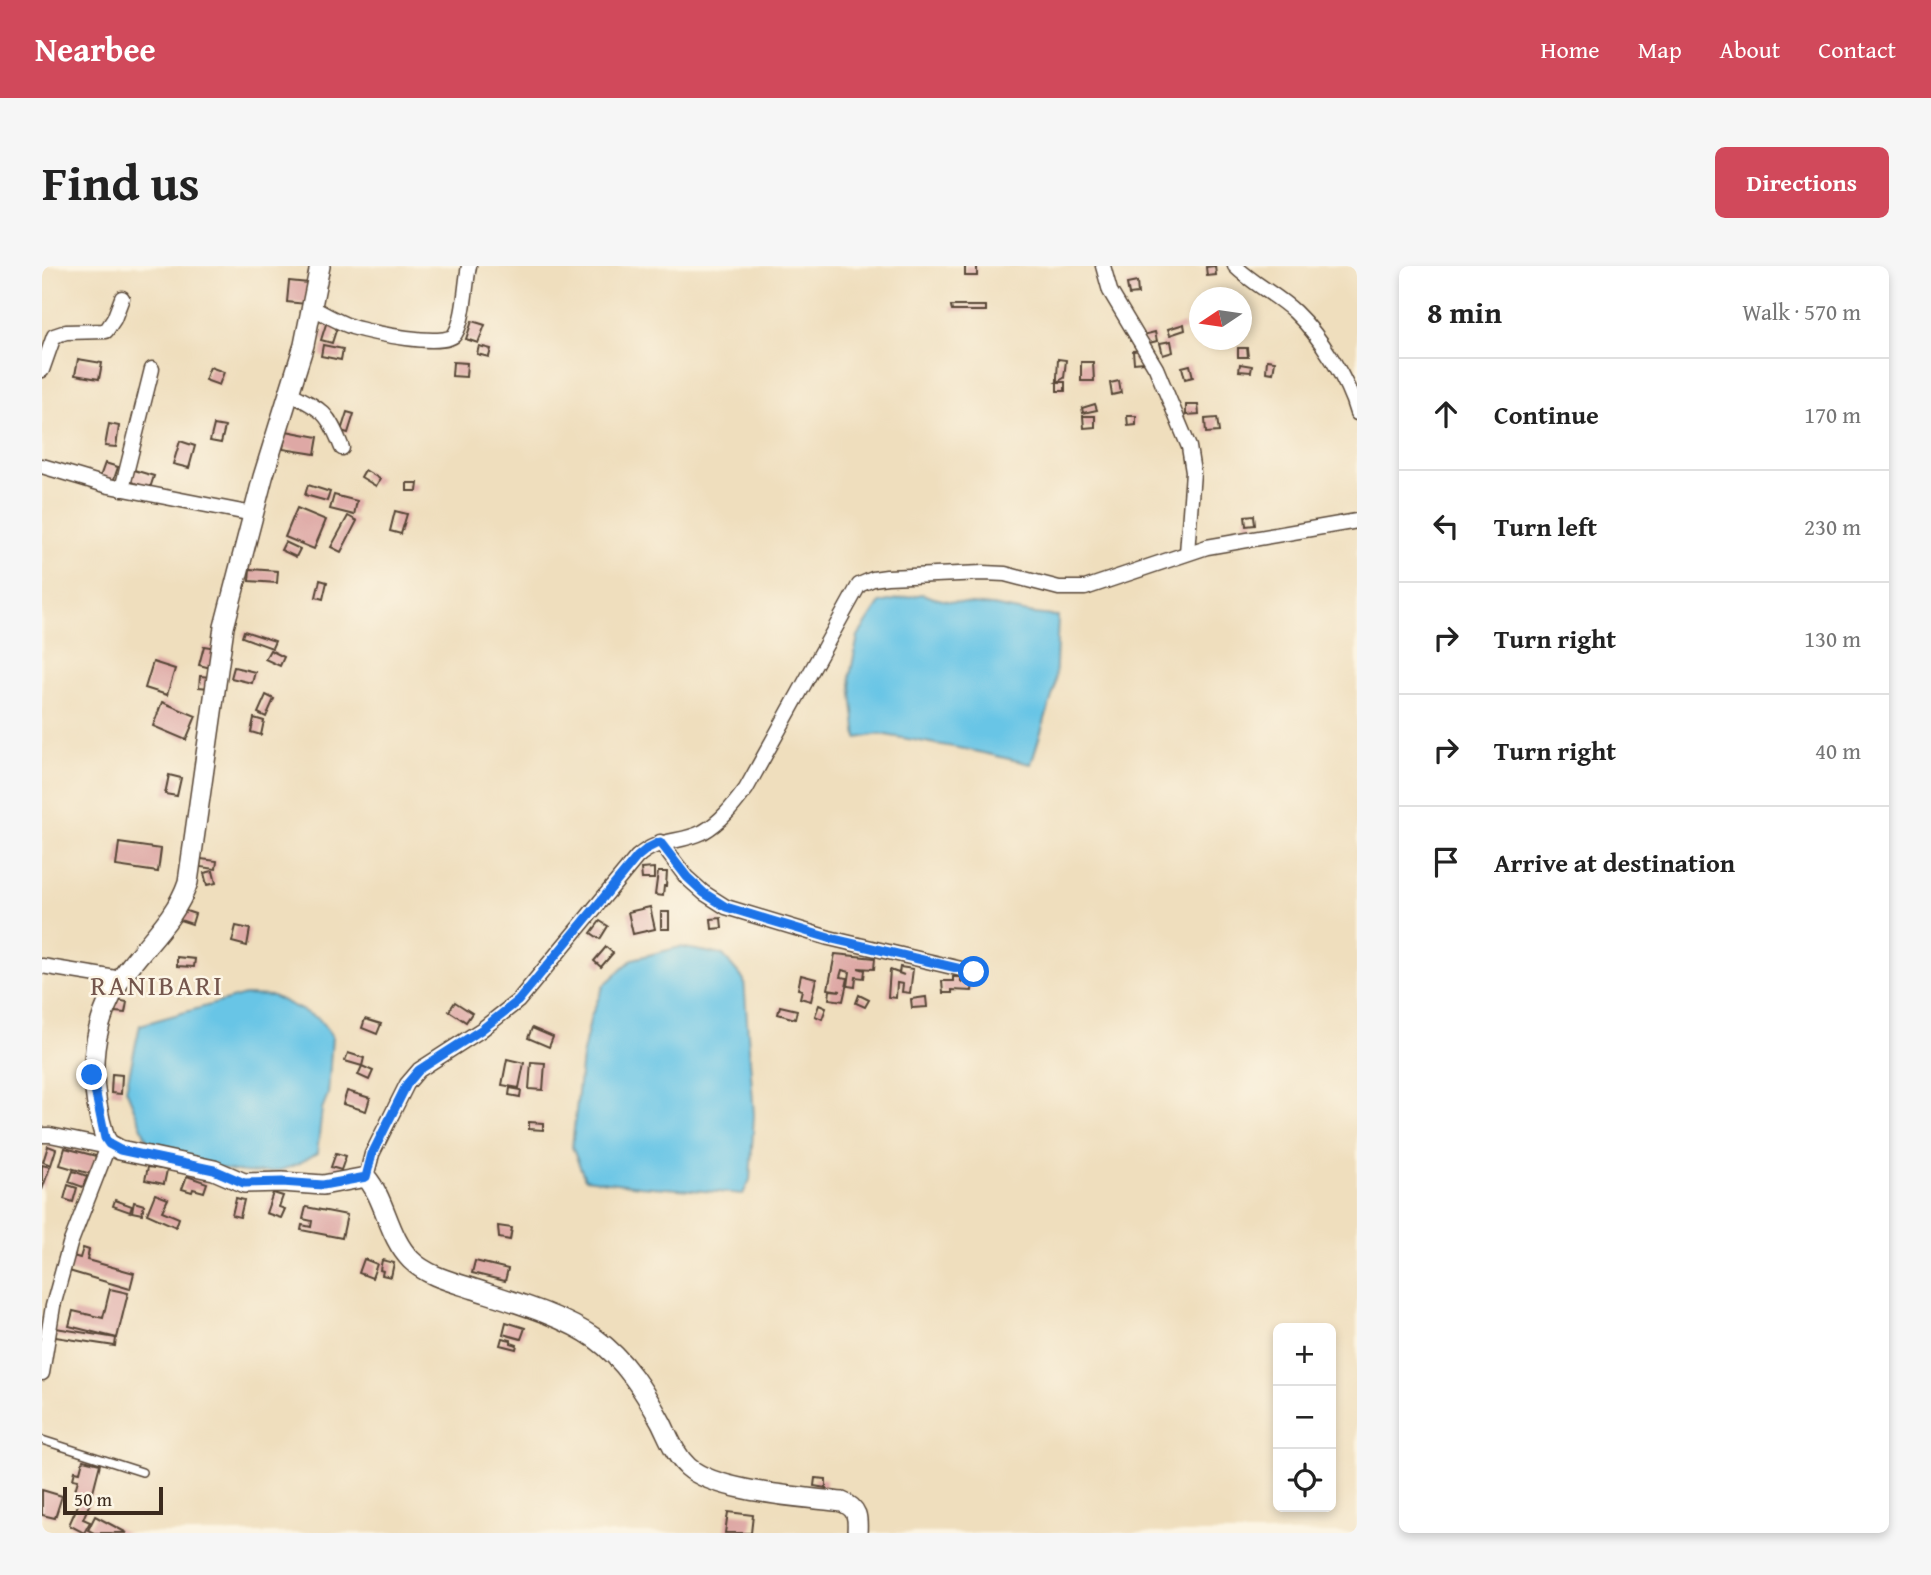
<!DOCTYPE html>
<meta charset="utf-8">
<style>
body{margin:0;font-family:"Gentium Book Plus",serif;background:#f6f6f6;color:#222}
.controls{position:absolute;right:21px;bottom:21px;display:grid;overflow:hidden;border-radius:10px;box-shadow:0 4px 10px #0003}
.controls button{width:63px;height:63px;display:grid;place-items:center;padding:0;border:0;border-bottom:2px solid #e0e0e0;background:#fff;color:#222;font:35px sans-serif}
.compass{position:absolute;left:1147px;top:21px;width:63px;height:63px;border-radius:50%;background:#fff;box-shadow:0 4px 10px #0003;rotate:257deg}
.scale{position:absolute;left:21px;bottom:18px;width:100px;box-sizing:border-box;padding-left:7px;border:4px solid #3b2a1e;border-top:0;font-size:19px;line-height:24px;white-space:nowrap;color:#3b2a1e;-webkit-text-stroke:5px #fcf5e5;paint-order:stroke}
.stop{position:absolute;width:21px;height:21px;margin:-16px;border:5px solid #1a73e8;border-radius:50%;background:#fff}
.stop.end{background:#1a73e8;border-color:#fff;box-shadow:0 2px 7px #0008}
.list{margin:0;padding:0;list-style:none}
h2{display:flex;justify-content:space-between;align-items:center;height:91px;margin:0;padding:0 28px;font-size:30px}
h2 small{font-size:23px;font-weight:400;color:#767676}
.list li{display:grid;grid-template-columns:46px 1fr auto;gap:21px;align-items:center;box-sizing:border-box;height:112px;padding:0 28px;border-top:2px solid #e0e0e0}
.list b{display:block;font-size:26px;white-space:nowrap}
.list em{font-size:23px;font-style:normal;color:#767676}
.icon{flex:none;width:38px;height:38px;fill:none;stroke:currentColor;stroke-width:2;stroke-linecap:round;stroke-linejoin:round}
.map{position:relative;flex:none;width:1315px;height:1267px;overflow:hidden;border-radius:10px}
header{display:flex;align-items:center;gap:42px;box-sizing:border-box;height:98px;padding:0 35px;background:#d1495b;color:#fff}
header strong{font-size:33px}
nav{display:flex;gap:38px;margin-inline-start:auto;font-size:24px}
.intro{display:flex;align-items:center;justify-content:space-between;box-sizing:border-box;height:168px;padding:0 42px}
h1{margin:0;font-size:49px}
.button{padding:18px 32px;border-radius:10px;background:#d1495b;color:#fff;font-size:24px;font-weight:700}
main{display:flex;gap:42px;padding:0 42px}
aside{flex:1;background:#fff;border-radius:10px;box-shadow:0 4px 10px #0003}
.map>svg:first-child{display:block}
</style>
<header>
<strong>Nearbee</strong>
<nav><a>Home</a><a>Map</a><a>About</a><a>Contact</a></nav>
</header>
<div class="intro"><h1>Find us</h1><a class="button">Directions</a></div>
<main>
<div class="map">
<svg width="1315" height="1267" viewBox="0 0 1315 1267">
<rect width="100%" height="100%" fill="#fcf5e5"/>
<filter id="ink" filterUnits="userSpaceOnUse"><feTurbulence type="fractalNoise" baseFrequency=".0143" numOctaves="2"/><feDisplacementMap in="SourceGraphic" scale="14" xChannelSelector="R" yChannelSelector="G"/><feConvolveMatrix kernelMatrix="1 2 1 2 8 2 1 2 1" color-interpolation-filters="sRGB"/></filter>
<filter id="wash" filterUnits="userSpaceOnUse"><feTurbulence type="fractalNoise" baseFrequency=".00686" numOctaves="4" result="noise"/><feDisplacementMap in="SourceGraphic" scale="28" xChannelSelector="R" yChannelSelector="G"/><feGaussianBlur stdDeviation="1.57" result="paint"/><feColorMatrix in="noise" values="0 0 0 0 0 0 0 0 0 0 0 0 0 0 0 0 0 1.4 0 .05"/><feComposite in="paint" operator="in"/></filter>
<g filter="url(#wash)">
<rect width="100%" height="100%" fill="#efdebd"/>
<g fill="#68c5e6" stroke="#527882" stroke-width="2">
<path d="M880 328C906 338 929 337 956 341 976 345 995 350 1016 350L1013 421 989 498 928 484 838 468 815 472 808 410 816 370 838 337Z"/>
<polygon points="638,681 681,689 702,714 712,849 708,914 701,928 597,920 543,913 530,881 540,791 549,750 562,719 591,693"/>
<path d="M203 729 231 730 277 753 290 770 286 828 280 843 275 887C267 892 259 897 251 900 204 919 148 894 105 874L84 823 98 759Z"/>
</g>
<g id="blocks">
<g fill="#dea8a5">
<rect x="923" y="0" width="12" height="10"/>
<polygon points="1173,0 1174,9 1165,10 1164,1"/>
<polygon points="247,15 266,17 264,38 245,36"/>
<polygon points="1095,16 1096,28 1087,29 1085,18"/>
<polygon points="909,40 944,40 944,45 910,45"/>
<polygon points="285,55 296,58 290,77 279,74"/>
<polygon points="430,55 443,59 436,77 424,73"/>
<polygon points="1142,58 1143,64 1128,69 1126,63"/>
<polygon points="1113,66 1115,75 1103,78 1101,69"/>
<polygon points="1129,75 1131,86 1121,89 1118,77"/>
<polygon points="281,79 301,83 299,94 279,90"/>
<polygon points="437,80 449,83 447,91 435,88"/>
<polygon points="1196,82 1205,82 1206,91 1196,91"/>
<polygon points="1101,84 1102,96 1092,97 1091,85"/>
<polygon points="36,93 60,97 57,113 33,109"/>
<polygon points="1016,93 1024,94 1022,112 1015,116 1023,116 1023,125 1015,125 1015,111"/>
<polygon points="1225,94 1233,95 1231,107 1224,106"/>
<polygon points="411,96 425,97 424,111 410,110"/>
<polygon points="1039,96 1051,96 1052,115 1039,115"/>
<polygon points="1198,98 1210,100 1209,106 1197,105"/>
<polygon points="1148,99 1151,111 1143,113 1140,101"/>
<polygon points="168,101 182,106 177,119 163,114"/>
<polygon points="1077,115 1079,127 1070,129 1068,117"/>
<polygon points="1053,138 1055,144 1041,147 1040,142"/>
<polygon points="1144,139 1156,139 1157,148 1144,149"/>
<polygon points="305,146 312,148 306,167 299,165"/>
<polygon points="1041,150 1053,150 1053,161 1042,162"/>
<polygon points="1085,150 1094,150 1094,159 1086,160"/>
<polygon points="1175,152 1177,166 1164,167 1163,153"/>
<polygon points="67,158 77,160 74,181 63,180"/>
<polygon points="172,159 183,161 179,177 168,175"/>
<polygon points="244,165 276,171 273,188 241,183"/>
<polygon points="138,175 153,180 147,202 131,198"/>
<polygon points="63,197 76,201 71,216 58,211"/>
<polygon points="92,204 112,210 108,222 89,216"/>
<polygon points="323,204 338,213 334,220 319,211"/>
<polygon points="365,217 376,217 375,225 365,225"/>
<polygon points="266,219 288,226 285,235 263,229"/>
<polygon points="292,229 315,235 312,249 288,243"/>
<polygon points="255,242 284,254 272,283 243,271"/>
<polygon points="353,245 365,248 359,268 348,265"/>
<polygon points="1212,249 1213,259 1204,260 1203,250"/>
<polygon points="306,250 315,255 299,286 289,281"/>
<polygon points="243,276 258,283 254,291 239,284"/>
<polygon points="208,303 236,305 235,317 207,315"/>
<polygon points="278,314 285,316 281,333 274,331"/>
<polygon points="202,365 233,375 230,382 200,371"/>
<polygon points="162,380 174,382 169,402 157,399"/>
<polygon points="228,384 242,391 238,400 223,393"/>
<polygon points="111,396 133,403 125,429 103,422"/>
<polygon points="192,401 213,406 210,417 189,412"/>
<polygon points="158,410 168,411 167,422 157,421"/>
<polygon points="224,429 232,433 224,451 216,447"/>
<polygon points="120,436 154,450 144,474 111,460"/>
<polygon points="212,452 222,455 219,469 209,466"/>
<polygon points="127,509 139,512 135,530 123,528"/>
<polygon points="77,577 119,583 116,606 74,600"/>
<polygon points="159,593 175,595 174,603 158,601"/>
<polygon points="612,602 612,613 600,613 599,603"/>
<polygon points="171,605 174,617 165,619 162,607"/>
<polygon points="616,606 625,606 624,620 622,620 621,630 613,629"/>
<polygon points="608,641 613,663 591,668 586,646"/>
<polygon points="141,644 153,648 150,658 138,654"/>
<rect x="619" y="646" width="8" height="17"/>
<polygon points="679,652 680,662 670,663 669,653"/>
<polygon points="558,655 566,660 558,673 549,667"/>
<polygon points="194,660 208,663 205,680 190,676"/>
<polygon points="564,681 571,687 559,701 552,695"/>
<polygon points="793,688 833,692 832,703 816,702 823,704 822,712 814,711 813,721 806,720 808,706 800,704 798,711 806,712 801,735 787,733 788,724 799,725 786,723"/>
<polygon points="135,691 153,693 152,701 135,700"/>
<polygon points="858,701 871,703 868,727 860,726 861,718 855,717 854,732 846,731 848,704 862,709 857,707"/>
<polygon points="759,709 774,713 769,735 758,732 760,724 756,723"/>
<polygon points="911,711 919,711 919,716 931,716 930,725 910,724 910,727 901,727 900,715 911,715"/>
<polygon points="817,729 827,734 823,741 814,737"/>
<polygon points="884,731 885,741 870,742 869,733"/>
<polygon points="75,734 85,736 83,747 73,746"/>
<polygon points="413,736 430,747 424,756 407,745"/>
<polygon points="777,739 784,742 780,753 773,750"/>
<polygon points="738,740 755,744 753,753 736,748"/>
<polygon points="323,753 339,758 335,768 320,762"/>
<polygon points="490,762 511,771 507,781 486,772"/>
<polygon points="306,787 322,792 320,800 303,795"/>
<polygon points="465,793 482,797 477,822 460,819"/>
<polygon points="489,796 503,797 501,824 487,823"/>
<polygon points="320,800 331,805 327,814 316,809"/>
<polygon points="70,808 80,809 79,828 69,827"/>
<polygon points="468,822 479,824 478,831 467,829"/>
<polygon points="305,825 328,832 324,845 301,838"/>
<polygon points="487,856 501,857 501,864 487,863"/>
<polygon points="6,880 14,883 9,899 1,896"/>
<polygon points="23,882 54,890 49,908 18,899"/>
<polygon points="294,887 304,890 299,904 289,901"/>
<polygon points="0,899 8,901 0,924"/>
<polygon points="106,901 125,904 122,918 103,914"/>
<polygon points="31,905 45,910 41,921 27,916"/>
<polygon points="145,910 165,917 162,926 151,923 150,926 140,923"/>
<polygon points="26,919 35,922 31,936 22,933"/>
<polygon points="231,927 241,930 237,941 243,943 239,952 224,947"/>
<polygon points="113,928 126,933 120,945 137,952 134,961 105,948"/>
<polygon points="194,932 202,934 198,951 190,949"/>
<polygon points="73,934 90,940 88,946 71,940"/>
<polygon points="92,936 102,939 100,948 90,946"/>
<polygon points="264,941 305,949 300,972 259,964 260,959 269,961 270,955 261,953"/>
<polygon points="456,960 470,962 468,974 457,972"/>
<polygon points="41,982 47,984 45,994 92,1007 88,1023 27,1005 31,990 38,992"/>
<polygon points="322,993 335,998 330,1012 317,1007"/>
<polygon points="340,994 352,997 349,1011 340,1009 341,1005 338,1004"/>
<polygon points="433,995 466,1003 463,1015 430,1007"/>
<polygon points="68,1023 86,1027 75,1072 27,1060 31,1045 61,1052"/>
<polygon points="464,1056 483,1062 479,1073 461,1068"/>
<polygon points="14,1062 74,1072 73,1080 13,1071"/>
<polygon points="460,1072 469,1074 469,1077 475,1079 474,1083 458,1079"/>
<polygon points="41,1194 58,1198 49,1233 32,1228 36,1214 31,1213 33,1205 38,1206"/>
<polygon points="773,1212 784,1213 784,1222 772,1220"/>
<polygon points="0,1224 20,1230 13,1252 0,1249"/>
<polygon points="39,1232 48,1237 41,1253 48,1256 42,1267 27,1259"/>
<polygon points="686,1246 711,1249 709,1267 683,1267"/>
<polygon points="53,1250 85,1267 52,1267 46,1264"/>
</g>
</g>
</g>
<g filter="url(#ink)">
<use href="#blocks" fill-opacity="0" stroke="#564536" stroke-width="2"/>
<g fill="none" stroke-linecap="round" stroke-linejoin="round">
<defs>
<polyline id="service" points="0,1174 100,1206"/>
<g id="minor">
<polyline points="1061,0 1068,25 1114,102 1147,181 1151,206 1145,287"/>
<path d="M1193 0C1211 18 1235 29 1253 46 1278 70 1306 114 1315 147"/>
<path d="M271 42C284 49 296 56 310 61 326 66 405 83 413 68 423 52 423 19 427 0"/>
<polyline points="0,104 12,70 24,66 64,65 72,53 80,32"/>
<path d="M247 127C281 144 286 146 300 182"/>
<polyline points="0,200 67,220 211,248"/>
<polyline points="80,223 110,103"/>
<polyline points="618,576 644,611 662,627 684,641 787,672 932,706"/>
<polyline points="0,700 80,713"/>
<polyline points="0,869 8,869 66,881"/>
<path d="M324 911 330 888 365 818 377 804 439 764 476 735 595 591C618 571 637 578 661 566 679 556 692 539 704 523L817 319 831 313 845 311 941 307 963 308 1017 322H1043L1165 281 1315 255"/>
<polyline points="0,1107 11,1040 28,978 67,878"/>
</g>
<path id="tertiary" d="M278 0 262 79 221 211 182 361 146 616C135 649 110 672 89 699 47 752 44 810 63 872L67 878 78 884 172 904 202 917 240 916 281 919 324 911C344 934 346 971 369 994 385 1010 411 1016 432 1023 469 1035 522 1050 554 1073 583 1094 602 1125 619 1156 627 1172 633 1189 646 1201 674 1226 762 1231 800 1236 816 1242 816 1252 815 1267"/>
</defs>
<use href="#service" stroke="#564536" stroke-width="10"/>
<use href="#minor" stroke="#564536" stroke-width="17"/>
<use href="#tertiary" stroke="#564536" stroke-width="22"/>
<use href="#service" stroke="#fff" stroke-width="7"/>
<use href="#minor" stroke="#fff" stroke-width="14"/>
<use href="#tertiary" stroke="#fff" stroke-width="19"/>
</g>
</g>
<g fill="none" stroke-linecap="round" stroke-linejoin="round" filter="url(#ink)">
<polyline stroke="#1a73e8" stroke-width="9" points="50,809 63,872 67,878 78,884 172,904 202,917 240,916 281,919 324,911 330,888 365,818 377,804 439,764 476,735 595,591 606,582 618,576 645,611 662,627 684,641 787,672 932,706"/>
</g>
<g text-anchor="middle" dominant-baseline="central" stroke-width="5" stroke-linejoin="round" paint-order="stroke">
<g font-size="28" letter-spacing="2" fill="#74564d" stroke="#fcf5e5">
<text x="115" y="718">RANIBARI</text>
</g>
</g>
</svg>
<div class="controls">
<button>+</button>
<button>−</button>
<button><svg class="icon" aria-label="locate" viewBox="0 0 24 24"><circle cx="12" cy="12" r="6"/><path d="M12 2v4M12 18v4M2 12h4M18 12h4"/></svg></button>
</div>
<svg class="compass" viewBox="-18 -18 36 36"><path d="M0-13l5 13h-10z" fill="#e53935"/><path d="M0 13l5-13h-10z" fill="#767676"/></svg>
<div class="scale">50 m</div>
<div class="stop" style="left:932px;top:706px"></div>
<div class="stop end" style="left:50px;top:809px"></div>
</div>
<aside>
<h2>8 min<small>Walk · 570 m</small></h2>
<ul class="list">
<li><svg class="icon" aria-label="ahead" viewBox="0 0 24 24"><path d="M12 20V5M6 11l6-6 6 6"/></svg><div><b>Continue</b></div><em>170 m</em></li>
<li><svg class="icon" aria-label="left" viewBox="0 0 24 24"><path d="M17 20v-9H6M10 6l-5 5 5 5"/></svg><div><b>Turn left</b></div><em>230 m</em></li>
<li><svg class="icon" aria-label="right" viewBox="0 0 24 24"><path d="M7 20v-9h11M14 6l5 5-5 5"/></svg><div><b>Turn right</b></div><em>130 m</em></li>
<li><svg class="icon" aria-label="right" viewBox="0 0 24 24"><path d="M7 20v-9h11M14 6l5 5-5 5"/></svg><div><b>Turn right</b></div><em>40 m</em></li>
<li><svg class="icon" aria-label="arrive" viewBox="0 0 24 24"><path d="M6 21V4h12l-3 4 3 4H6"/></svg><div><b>Arrive at destination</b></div></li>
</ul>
</aside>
</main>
